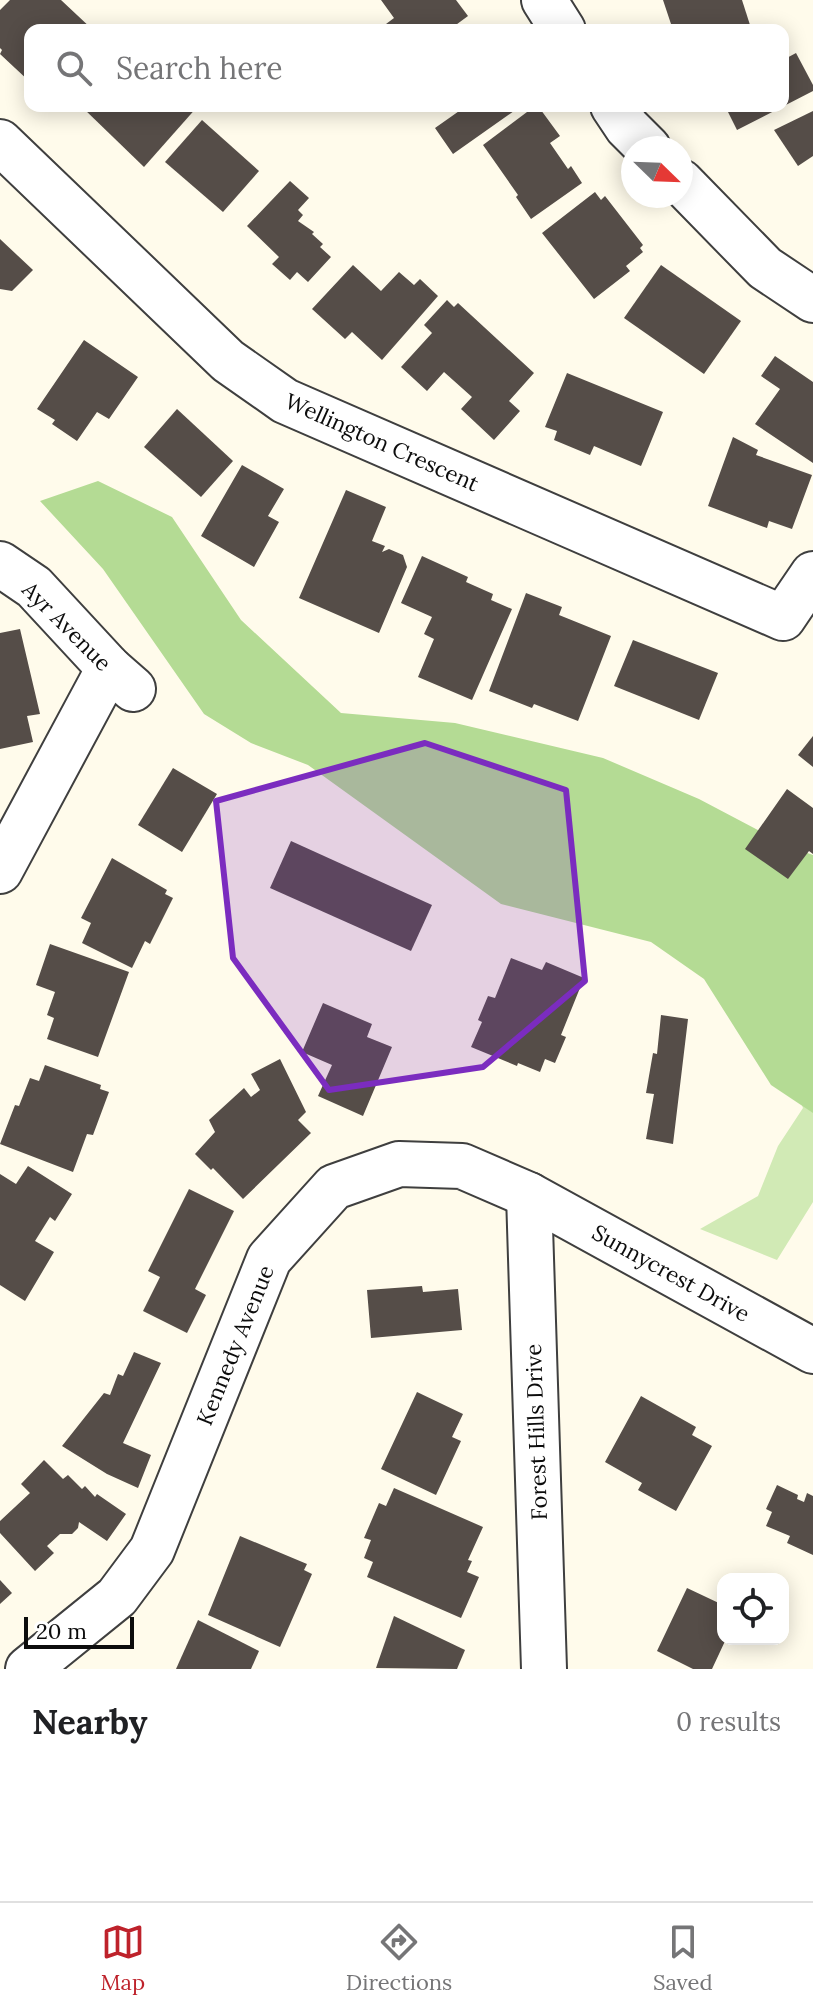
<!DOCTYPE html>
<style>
body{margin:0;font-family:Lora,serif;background:#f6f6f6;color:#202124}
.controls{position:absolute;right:24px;bottom:24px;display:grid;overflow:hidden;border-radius:16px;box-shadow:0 4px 20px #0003}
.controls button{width:72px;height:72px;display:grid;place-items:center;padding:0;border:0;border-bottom:2px solid #e0e0e0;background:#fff;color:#202124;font:40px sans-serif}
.compass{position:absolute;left:621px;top:136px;width:72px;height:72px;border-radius:50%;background:#fff;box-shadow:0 4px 20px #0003;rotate:113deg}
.scale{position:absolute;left:24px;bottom:20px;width:110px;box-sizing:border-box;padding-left:8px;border:4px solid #0c0c0c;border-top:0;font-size:22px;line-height:28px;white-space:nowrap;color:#0c0c0c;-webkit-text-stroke:6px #fff;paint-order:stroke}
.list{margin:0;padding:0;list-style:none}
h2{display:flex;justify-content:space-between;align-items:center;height:104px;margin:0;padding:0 32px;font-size:34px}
h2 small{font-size:26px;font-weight:400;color:#757577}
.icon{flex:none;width:44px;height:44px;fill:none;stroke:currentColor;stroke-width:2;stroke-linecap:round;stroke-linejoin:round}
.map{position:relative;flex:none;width:813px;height:1669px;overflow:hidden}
.search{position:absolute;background:#fff;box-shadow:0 4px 20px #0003;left:24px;right:24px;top:24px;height:88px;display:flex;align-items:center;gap:20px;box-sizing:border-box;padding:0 28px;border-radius:16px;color:#757577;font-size:30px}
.sheet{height:232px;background:#fff}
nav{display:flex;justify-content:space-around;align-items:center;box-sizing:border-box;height:112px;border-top:2px solid #e0e0e0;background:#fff;font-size:22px;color:#757577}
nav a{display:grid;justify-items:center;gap:4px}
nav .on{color:#be222b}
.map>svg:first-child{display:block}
</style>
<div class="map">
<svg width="813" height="1669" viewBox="0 0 813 1669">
<rect width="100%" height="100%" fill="#fffbeb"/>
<polygon fill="#d1eab5" points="724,899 813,911 813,1202 777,1260 700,1229 758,1196 778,1146 803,1108"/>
<polygon fill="#b4db94" points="98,481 172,517 241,620 341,713 455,723 603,758 699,799 788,846 813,855 813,1113 771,1085 704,979 651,942 501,904 308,765 251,743 204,714 103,569 40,501"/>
<g fill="#554d48">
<polygon points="10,0 61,0 93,30 30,30 30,82 0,54 2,50 0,48 0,10"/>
<polygon points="381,0 456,0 468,16 449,30 378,30 394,18"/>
<polygon points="663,0 742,0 750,25 735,30 673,30"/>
<polygon points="796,53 813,85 813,91 737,130 725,106 783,106 783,60"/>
<polygon points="85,106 198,106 144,167 83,108"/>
<polygon points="461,106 511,106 514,111 453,154 435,128 462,109"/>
<polygon points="535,106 538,106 560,136 550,143 568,169 571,166 582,183 531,219 516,197 518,195 483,145"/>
<polygon points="813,111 813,156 798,166 774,130"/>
<polygon points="202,120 259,171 223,212 165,162"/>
<polygon points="290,181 309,198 298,210 303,215 298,221 314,232 312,234 323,244 320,247 331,257 308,282 297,272 290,280 272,264 279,257 247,226"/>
<polygon points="595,192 601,200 605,196 643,245 640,248 643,252 626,266 630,271 594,299 542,233"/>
<polygon points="0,239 33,270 12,291 0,289"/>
<polygon points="353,265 381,291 399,272 414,285 420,279 438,296 382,360 352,332 345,339 312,309"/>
<polygon points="661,265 741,321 704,374 624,318"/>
<polygon points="447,300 454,307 458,303 534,373 509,401 520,411 494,440 461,409 472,397 444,372 427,391 401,367 432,333 424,325"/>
<polygon points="84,340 138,377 109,419 97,412 77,441 52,424 55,420 37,409"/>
<polygon points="775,356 813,382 813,463 755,424 780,389 761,376"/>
<polygon points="567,373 663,412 641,466 594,446 590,455 554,440 557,431 545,427"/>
<polygon points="177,409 233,461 201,497 144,447"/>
<polygon points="733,437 758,450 756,455 812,475 792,529 769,521 767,528 708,506"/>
<polygon points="242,465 284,489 268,516 279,522 254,567 201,536"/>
<polygon points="346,490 386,507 372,541 385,546 382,552 389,549 403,555 407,567 379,633 299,598"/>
<polygon points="422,556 468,577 466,582 493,594 491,600 512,609 472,700 418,677 434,639 424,634 432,617 401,603"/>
<polygon points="526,593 562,607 559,615 611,636 578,721 534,704 532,708 489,691"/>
<polygon points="20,629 40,714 27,716 33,742 0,749 0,633"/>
<polygon points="633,640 718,673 699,720 614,686"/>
<polygon points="813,736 813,767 798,755"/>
<polygon points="173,768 217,794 182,852 138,825"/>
<polygon points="787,789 813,808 813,854 809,851 788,879 745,849"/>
<polygon points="291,841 432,905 411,951 270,888"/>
<polygon points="112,858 167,890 165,894 173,898 150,944 145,941 132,968 82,943 91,923 81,918"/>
<polygon points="50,944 129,972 98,1057 47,1039 54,1018 47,1015 55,992 36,985"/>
<polygon points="511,958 542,970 546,962 584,978 561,1035 566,1037 555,1063 545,1059 540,1072 518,1063 517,1066 471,1047 482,1022 478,1020 488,996 495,998"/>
<polygon points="323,1003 372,1024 367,1037 392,1047 363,1116 318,1096 332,1065 302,1052"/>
<polygon points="661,1015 688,1019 673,1144 646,1139 654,1094 646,1093 653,1053 657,1054"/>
<polygon points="280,1059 306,1112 298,1120 311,1133 243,1199 213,1168 211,1170 195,1154 215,1132 209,1120 244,1088 251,1097 260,1090 251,1074"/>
<polygon points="45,1065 101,1085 100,1089 109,1092 93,1135 87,1134 73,1172 0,1144 15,1105 19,1106 30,1078 39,1081"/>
<polygon points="28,1166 72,1194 55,1221 50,1217 35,1241 54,1252 25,1301 0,1285 0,1174 16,1184"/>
<polygon points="189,1189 234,1211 195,1289 206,1295 187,1333 143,1311 160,1277 148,1271"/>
<polygon points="422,1286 423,1292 458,1289 462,1330 371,1338 367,1290"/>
<polygon points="134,1352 161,1363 123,1443 151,1455 138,1488 107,1474 62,1446 104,1393 110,1395 118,1374 123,1376"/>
<polygon points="417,1392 463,1414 452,1437 461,1441 436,1495 381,1469"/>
<polygon points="641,1396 696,1427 692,1435 712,1446 676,1511 638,1490 642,1483 605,1462"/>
<polygon points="44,1460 63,1479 68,1475 82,1489 85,1486 95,1497 97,1494 126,1514 107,1541 79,1522 78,1528 72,1534 60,1534 47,1546 54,1553 35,1571 0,1533 0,1521 30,1493 21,1484"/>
<polygon points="777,1485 798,1495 797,1499 804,1502 807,1493 813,1496 813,1555 787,1543 790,1536 766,1526 772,1512 766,1509"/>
<polygon points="394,1488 483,1527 468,1560 472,1561 467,1572 479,1577 461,1618 367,1577 373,1562 364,1558 371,1540 364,1538 379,1503 386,1506"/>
<polygon points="240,1536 307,1564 304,1570 312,1574 280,1647 208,1615"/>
<polygon points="0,1580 12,1593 0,1604"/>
<polygon points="687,1588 723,1605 723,1639 726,1639 712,1669 693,1669 657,1651"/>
<polygon points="394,1616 465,1650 457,1669 376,1668"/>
<polygon points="198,1620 259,1651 251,1669 176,1669"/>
</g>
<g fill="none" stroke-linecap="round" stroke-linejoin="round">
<defs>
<g id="minor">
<polyline points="544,0 563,30"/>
<polyline points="613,106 627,127 648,148"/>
<polyline points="0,142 228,361 285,401 783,618 813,574"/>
<polyline points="681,182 765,268 813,300"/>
<polyline points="0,564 34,587 109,668 133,689"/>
<polyline points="0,871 109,668"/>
<polyline points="529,1195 544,1669"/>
<polyline points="28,1669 117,1597 152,1550 269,1259 334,1187 399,1164 462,1166 529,1195 813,1351"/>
</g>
</defs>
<use href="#minor" stroke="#3f3f3f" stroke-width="48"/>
<use href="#minor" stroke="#fff" stroke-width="44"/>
</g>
<path fill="#7b2cbf" fill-opacity="0.2" stroke="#7b2cbf" stroke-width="6" stroke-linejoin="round" d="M425 743 566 790 585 981 483 1067 329 1090 233 958 216 801Z"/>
<g text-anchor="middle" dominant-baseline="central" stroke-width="8" stroke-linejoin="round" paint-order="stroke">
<g font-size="22" fill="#0c0c0c" stroke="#fff">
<text transform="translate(382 442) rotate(24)">Wellington Crescent</text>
<text transform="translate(67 626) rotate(45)">Ayr Avenue</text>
<text transform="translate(671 1273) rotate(29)">Sunnycrest Drive</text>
<text transform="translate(235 1345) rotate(-68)">Kennedy Avenue</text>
<text transform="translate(536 1432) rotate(-92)">Forest Hills Drive</text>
</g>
</g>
</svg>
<div class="controls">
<button><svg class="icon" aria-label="locate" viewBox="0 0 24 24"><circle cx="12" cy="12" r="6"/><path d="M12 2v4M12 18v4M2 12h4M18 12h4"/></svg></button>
</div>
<svg class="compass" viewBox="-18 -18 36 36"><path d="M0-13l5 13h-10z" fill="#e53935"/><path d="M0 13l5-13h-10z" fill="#757577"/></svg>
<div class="scale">20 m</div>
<div class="search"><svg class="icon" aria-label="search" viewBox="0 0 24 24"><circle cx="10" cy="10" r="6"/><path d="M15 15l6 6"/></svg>Search here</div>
</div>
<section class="sheet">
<h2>Nearby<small>0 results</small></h2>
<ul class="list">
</ul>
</section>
<nav>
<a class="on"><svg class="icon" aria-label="map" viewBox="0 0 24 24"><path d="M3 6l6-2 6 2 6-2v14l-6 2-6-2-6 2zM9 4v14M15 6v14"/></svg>Map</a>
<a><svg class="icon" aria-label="directions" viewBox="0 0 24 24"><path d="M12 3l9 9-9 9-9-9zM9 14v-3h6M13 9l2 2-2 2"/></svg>Directions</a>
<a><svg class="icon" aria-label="saved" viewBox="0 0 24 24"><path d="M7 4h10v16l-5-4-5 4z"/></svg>Saved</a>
</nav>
